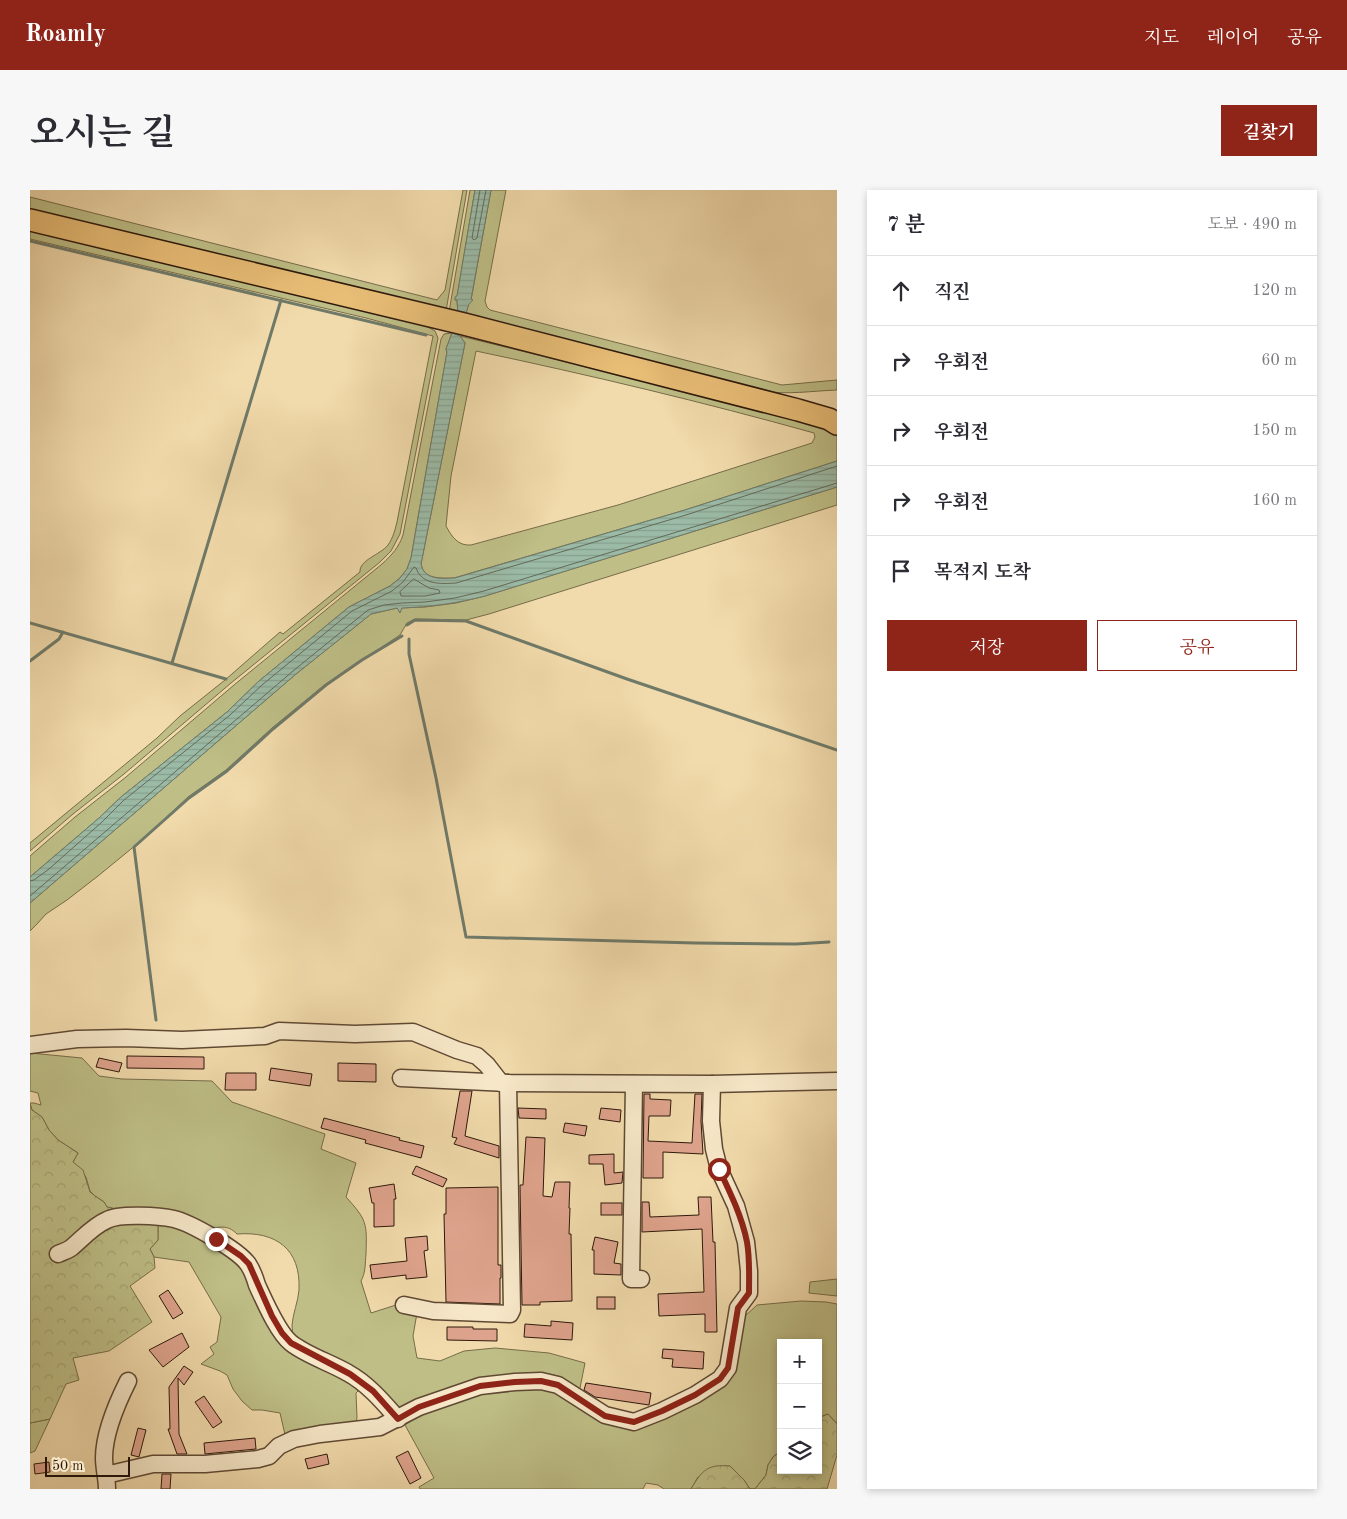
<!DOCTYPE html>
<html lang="ko">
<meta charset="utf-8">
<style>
body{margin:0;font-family:"Old Standard TT","Noto Serif KR",serif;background:#f7f7f7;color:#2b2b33}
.controls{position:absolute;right:15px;bottom:15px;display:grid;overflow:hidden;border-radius:0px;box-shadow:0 2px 8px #0003}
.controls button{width:45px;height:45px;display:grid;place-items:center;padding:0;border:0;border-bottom:1px solid #e1e1e2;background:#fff;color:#2b2b33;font:25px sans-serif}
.scale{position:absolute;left:15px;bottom:12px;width:85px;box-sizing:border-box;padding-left:5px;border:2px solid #2e190b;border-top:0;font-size:14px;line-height:18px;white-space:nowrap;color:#2e190b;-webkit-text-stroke:4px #f6e7c8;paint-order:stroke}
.stop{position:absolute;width:15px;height:15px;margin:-11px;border:4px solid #8f2418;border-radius:50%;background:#fff}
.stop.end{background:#8f2418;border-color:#fff;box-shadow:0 1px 5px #0008}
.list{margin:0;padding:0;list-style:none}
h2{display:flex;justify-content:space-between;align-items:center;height:65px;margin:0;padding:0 20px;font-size:21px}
h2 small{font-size:16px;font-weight:400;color:#7c7c81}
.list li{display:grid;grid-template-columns:32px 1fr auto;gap:15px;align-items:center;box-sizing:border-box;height:70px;padding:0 20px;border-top:1px solid #e1e1e2}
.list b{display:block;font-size:19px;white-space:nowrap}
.list em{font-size:16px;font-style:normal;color:#7c7c81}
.actions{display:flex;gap:10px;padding:15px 20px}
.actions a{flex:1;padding:11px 0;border:1px solid #8f2418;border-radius:0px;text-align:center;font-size:18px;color:#8f2418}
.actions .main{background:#8f2418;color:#fff}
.icon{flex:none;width:28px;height:28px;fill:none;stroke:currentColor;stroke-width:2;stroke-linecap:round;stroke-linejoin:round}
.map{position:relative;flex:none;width:807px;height:1299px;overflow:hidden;border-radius:0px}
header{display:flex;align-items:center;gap:30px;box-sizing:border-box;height:70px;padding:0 25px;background:#8f2418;color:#fff}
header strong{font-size:24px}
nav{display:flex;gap:28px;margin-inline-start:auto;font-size:18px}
.intro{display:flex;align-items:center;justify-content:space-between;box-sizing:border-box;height:120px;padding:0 30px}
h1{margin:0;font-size:35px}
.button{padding:12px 22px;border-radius:0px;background:#8f2418;color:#fff;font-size:18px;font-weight:700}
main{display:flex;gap:30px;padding:0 30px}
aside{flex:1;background:#fff;border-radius:0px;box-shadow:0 2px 8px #0003}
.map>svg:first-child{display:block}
</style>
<header>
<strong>Roamly</strong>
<nav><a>지도</a><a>레이어</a><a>공유</a></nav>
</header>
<div class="intro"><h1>오시는 길</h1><a class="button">길찾기</a></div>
<main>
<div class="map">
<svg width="807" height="1299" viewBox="0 0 807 1299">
<defs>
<pattern id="forest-crowns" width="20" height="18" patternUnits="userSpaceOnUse" patternTransform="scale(1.25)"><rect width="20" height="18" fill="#bebe86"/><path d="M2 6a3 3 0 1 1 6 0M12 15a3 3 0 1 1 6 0" fill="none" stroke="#a4a372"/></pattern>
<pattern id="water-rules" width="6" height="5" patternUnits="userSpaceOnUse" patternTransform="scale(1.25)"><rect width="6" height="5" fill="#9bbba7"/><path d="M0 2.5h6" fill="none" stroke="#86a08e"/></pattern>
</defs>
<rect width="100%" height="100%" fill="#f1daab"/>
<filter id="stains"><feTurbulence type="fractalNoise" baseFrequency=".004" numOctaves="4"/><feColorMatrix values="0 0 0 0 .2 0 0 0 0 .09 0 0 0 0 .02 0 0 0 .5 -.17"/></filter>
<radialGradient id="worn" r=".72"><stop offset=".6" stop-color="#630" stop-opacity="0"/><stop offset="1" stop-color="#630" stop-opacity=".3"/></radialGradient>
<g fill="#bebe86" stroke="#766c48" fill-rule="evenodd">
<polygon points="433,0 437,0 416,121 0,20 0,7 407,110 415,100"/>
<polygon points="440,0 445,0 427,107 425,110 427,110 428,124 419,122"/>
<path d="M461 0H476L455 111 457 117 460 120 752 195 807 190V200C780 201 759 205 732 201L435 126 439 113 442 110H441Z"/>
<path d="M0 38 396 136 405 141 408 148 370 344 361 361 350 372 201 493 94 584 43 624 0 661V653L127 548 150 526 195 490 250 442 253 444 330 382C329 370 350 365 358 355 363 348 365 340 367 332L403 146 336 128 0 49Z"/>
<path d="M422 143 416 159 417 162 381 368 377 379 370 388 360 396 319 417 229 491 197 522 91 607 69 628 0 687V666L45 627 96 587 204 495 352 374C362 365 369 357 373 345L411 149 414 144Z"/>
<path d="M430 146 783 232 807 244V271L655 320 424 388C411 388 394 390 391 374L435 153ZM446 161C560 185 673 212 784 243L785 247 782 253 588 315 441 355C428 356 422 347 416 336L421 286Z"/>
<polygon points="807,297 807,315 459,424 436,430 385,429 377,433 370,445 295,495 242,538 196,580 158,607 112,650 68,686 37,710 16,724 7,734 0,741 0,713 266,484 341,424 367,418 395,417 426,413 455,406"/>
<path d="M0 863 52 868 69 886 92 889 182 891 202 912 295 944 291 959 326 973 316 1007C337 1030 337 1033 336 1064 335 1073 336 1082 331 1091L341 1123 366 1115 387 1123 383 1146 387 1168 410 1171 434 1161 465 1158 519 1163 555 1173 549 1203 518 1187 371 1218 360 1214 263 1150C263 1145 262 1140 262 1135 263 1123 268 1112 269 1100 271 1059 246 1041 207 1044 197 1034 190 1037 176 1040L77 1017 74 1012 65 1006 60 1001 56 987 43 972 48 963 28 950 19 940 12 927 2 920 0 913H4L11 915 8 903 0 901Z"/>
<polygon points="128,1029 210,1068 251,1144 333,1196 326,1203 327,1227 326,1237 256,1249 250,1223 232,1220 222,1220 212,1211 203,1199 197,1185 190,1181 171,1174 184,1164 180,1157 187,1152 191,1127 159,1072 124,1067 120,1059 128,1050"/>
<polygon points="807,1089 807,1106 779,1103 780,1092"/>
<polygon points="771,1111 796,1112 807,1114 807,1234 798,1224 788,1228 788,1153 751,1153 751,1261 743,1267 738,1275 736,1285 725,1299 720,1299 714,1290 668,1287 661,1299 634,1299 628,1295 616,1293 613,1299 390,1299 389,1297 404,1288 375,1235 393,1223 432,1205 483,1197 526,1199 591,1235 669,1206 709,1148 715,1126 727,1115"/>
<polygon points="20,1229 5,1261 0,1263 0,1233"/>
</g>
<g fill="url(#forest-crowns)" stroke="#766c48">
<polygon points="0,915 2,920 12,927 19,940 28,950 48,963 43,972 53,980 60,1002 65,1006 74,1012 77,1017 100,1022 71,1035 128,1029 128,1050 120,1059 124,1067 125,1078 100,1096 122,1132 79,1161 43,1168 49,1190 36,1194 20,1229 0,1233"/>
<path d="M798 1224 807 1234V1265L797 1299H661C672 1280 678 1274 700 1276L714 1290 720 1299H725L736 1285 738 1275 743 1267 751 1261V1280H788V1228Z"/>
</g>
<g fill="url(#water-rules)" stroke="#6f7a69">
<polygon points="445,0 461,0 441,109 443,110 439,114 435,126 428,124 427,110 425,110 425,107 427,106"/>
<path d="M422 143 430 146 435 153 391 374C394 390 411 389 425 388L655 320 807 271V297L455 406C428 413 401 417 372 418L370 423 367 418 341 424 330 433 266 484 0 713V687L69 628 91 607 197 522 229 491 319 417 360 396 370 388 377 379 381 368 417 162 416 159Z"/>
</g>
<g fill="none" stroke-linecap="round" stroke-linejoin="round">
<g stroke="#646a59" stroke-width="1">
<polyline points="450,0 442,48 444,50 447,48 456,0"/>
<polygon points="384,389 399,398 409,400 410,403 395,406 371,406 370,402"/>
<path d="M0 691 4 690 19 679 72 632 94 610 200 525 232 495 322 421 362 401 373 392 384 377 386 378C392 395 411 394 426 393L656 325 807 276"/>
<polyline points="0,706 263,481 338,420 354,415 372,413 395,412 425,408 454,401 807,293"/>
</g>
<g stroke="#6f7a69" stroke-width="3">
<polyline points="0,51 396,145"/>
<polyline points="0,433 196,489"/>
<polyline points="377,435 385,430 436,431 597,489 807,560"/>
<polyline points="379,449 379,464 406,588 436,747 665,753 766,754 799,752"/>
<polyline points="0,471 29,449 33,442"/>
<polyline points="142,473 251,110"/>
<polyline points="126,830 104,657 159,608 197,581 243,539 296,495 332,470 372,446"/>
</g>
</g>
<g fill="#dea38c" stroke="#2e190b">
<polygon points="97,866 174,867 174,879 97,878"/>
<polygon points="69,868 92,873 89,882 66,877"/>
<polygon points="308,873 346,874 346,892 308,891"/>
<polygon points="241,878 282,884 280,896 239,890"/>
<polygon points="196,883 226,883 226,900 195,900"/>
<polygon points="430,901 442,901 435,946 469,956 469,968 424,954 427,948 422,947"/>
<polygon points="614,904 620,904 620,909 641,910 640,926 619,926 618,951 662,953 665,904 672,904 671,931 673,964 633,962 633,988 613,988"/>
<polygon points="488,918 516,919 516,929 489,928"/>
<polygon points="571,918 591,920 590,932 569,929"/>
<polygon points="294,928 370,948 369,950 394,956 391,968 335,953 336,950 291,938"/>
<polygon points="535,933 557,936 555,946 533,942"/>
<polygon points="496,947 515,948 513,1006 522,1007 525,992 540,992 539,1018 540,1018 539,1044 541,1044 542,1111 510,1112 510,1115 492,1115 490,995 493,995"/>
<polygon points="584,964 584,983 593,982 592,993 575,995 573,974 559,974 559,965"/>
<polygon points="386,976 417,989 413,997 382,984"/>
<polygon points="364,994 366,1009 364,1009 364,1036 344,1037 344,1013 342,1013 339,998"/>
<polygon points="468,997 468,1075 471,1075 471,1088 470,1088 470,1114 416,1112 414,1024 416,1024 416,998"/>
<polygon points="668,1007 681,1007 683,1052 685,1052 687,1142 675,1142 675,1124 629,1126 628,1104 674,1102 672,1039 612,1042 612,1012 619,1012 620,1027 669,1025"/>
<rect x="571" y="1013" width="21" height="12"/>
<polygon points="397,1046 398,1060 394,1061 397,1087 376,1089 376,1085 342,1089 340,1075 377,1071 375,1048"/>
<polygon points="565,1047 588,1052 584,1073 591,1074 591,1085 564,1084 564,1060 562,1060"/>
<polygon points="138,1100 153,1123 143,1129 129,1106"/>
<rect x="567" y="1107" width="18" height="12"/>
<polygon points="521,1131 543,1133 542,1150 494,1147 495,1134 521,1136"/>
<polygon points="417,1137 443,1137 443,1139 467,1139 467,1151 417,1150"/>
<polygon points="152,1143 159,1157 133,1177 119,1160"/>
<polygon points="633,1159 674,1162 673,1179 642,1177 643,1169 632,1168"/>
<polygon points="154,1176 163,1182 154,1195 148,1188 149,1244 157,1264 147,1264 138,1239 140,1239 139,1197"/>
<polygon points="556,1193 621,1203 619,1215 565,1207 554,1200"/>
<polygon points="174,1206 192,1232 183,1238 165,1212"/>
<polygon points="108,1238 116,1240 109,1267 101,1265"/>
<polygon points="225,1248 226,1259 175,1264 174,1253"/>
<polygon points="378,1261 391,1288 380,1294 366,1267"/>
<polygon points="297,1264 299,1274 278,1279 275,1269"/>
<polygon points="19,1272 20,1282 5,1284 4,1274"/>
<polygon points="132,1284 141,1284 140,1299 131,1299"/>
</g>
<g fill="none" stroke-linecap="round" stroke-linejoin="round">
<defs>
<g id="minor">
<polyline points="0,855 47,849 96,848 152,850 235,846 249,841 325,844 383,842 427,860 447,866 457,875 471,893"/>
<polyline points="371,888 478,893 682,894 807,891"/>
<polyline points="604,894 601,1089 611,1089"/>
<path d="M28 1064C32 1062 37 1061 41 1058 53 1048 63 1036 77 1030 90 1023 130 1026 144 1029 161 1033 208 1060 218 1074 222 1080 225 1088 227 1095 234 1110 248 1143 261 1153 276 1165 301 1173 318 1183 338 1194 353 1212 368 1229"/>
<polyline points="374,1115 403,1121 480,1124 482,1120 478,893"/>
<polyline points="76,1285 123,1274 175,1274 228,1269 239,1266 249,1256 264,1249 290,1244 350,1237 389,1217 450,1196 485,1192 511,1191 528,1195 575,1225 604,1232 632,1221 665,1205 690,1189 698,1178 708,1118 719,1103 719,1081 716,1052 706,1016 689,979 684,959 681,931 682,894"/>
<path d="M77 1299C77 1289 74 1278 74 1268 74 1244 87 1213 98 1191"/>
</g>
<polyline id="major" points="0,30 434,134 768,220 799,229 807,234"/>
</defs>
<use href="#minor" stroke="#5f4933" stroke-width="19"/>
<use href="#major" stroke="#2e190b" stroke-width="24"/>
<use href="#minor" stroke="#f6e7c8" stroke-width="16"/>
<use href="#major" stroke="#e8bd76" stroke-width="21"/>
</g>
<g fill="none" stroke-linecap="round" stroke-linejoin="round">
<path stroke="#8f2418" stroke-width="6" d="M186 1049 211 1066 219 1074 242 1126 252 1143 261 1153 320 1184 343 1201 368 1229 389 1217 450 1196 485 1192 511 1191 528 1195 575 1226 604 1232 632 1221 665 1205 690 1189 698 1178 708 1118 719 1103C719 1087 720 1069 717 1052 712 1027 700 1002 689 979"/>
</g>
<rect width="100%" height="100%" filter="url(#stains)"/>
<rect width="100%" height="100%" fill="url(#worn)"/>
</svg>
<div class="controls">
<button>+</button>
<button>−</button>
<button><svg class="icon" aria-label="layers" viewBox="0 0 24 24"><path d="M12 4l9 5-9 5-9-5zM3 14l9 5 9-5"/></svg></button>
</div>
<div class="scale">50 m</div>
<div class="stop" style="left:689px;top:979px"></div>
<div class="stop end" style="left:186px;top:1049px"></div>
</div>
<aside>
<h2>7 분<small>도보 · 490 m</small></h2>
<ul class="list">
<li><svg class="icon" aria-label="ahead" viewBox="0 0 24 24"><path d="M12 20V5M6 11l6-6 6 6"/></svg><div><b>직진</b></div><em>120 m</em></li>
<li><svg class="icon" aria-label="right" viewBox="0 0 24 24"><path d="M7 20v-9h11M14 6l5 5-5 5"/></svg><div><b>우회전</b></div><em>60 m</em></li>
<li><svg class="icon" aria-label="right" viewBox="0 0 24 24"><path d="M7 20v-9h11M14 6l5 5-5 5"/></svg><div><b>우회전</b></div><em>150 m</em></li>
<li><svg class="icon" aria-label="right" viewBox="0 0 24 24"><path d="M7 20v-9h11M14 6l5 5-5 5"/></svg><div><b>우회전</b></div><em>160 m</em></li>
<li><svg class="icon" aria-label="arrive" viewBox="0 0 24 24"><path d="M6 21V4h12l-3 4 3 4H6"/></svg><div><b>목적지 도착</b></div></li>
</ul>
<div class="actions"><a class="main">저장</a><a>공유</a></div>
</aside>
</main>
